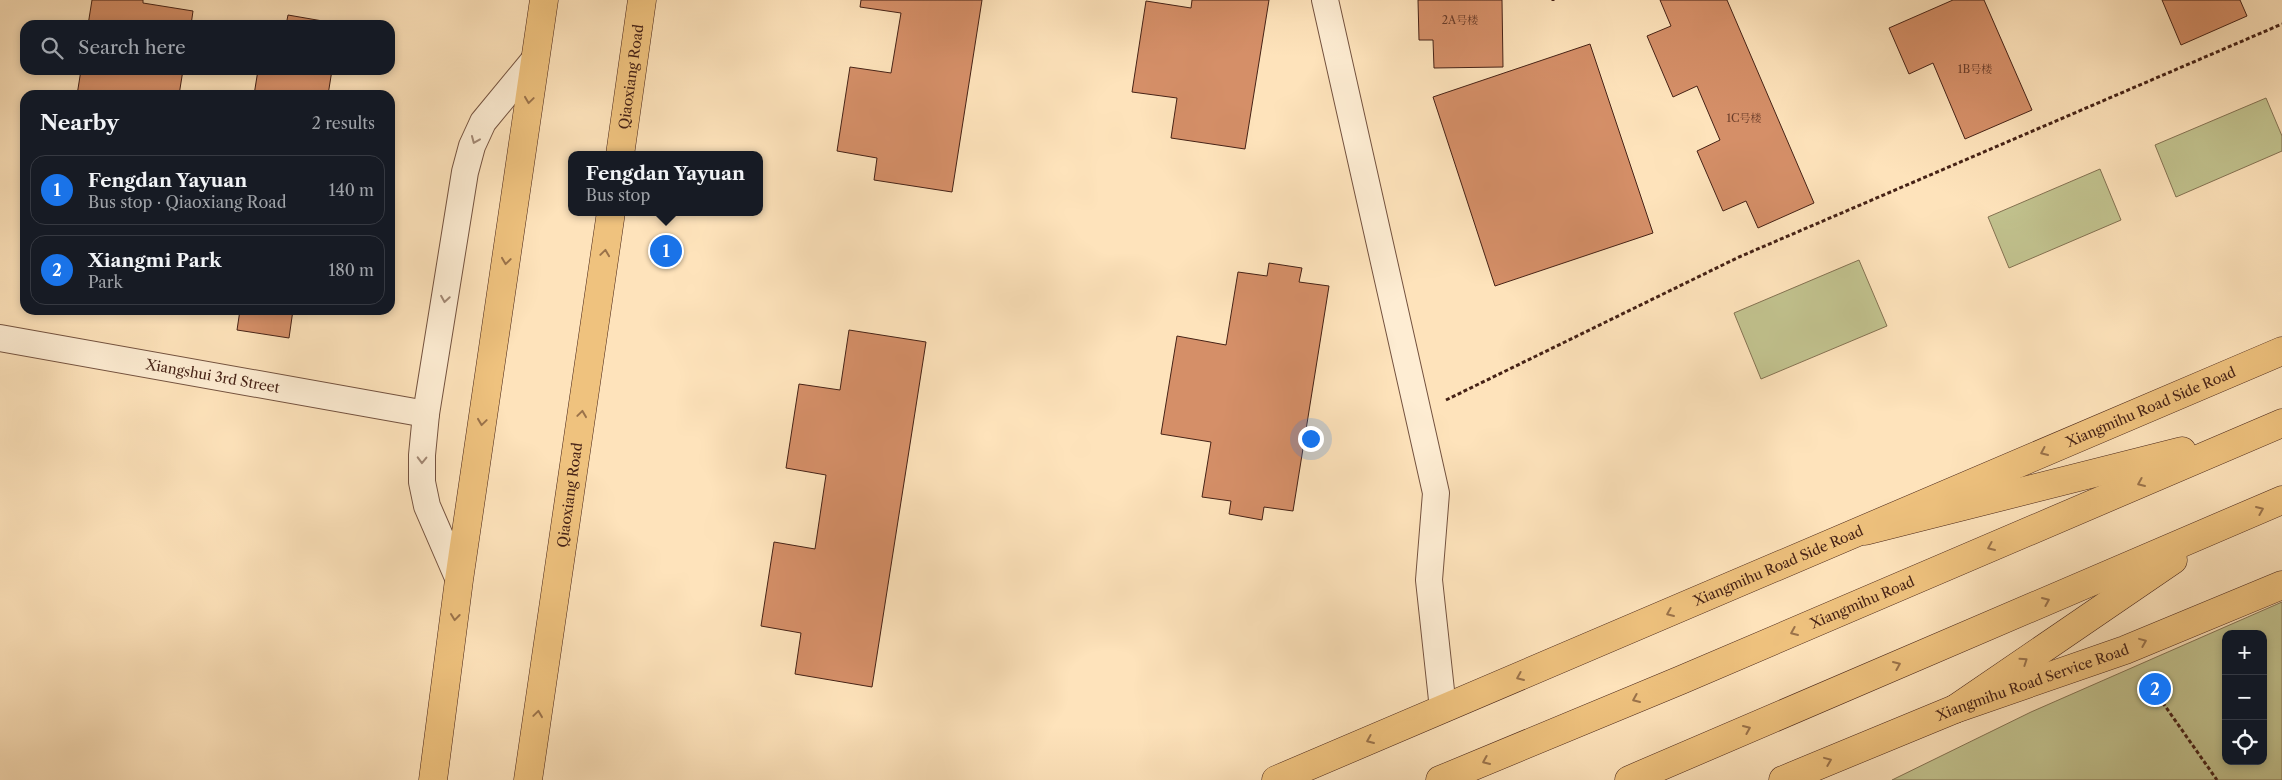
<!DOCTYPE html>
<meta charset="utf-8">
<style>
body{margin:0;font-family:"Libre Caslon Text","Noto Serif SC",serif;background:#20242c;color:#f1f3f6}
.controls{position:absolute;right:15px;bottom:15px;display:grid;overflow:hidden;border-radius:10px;box-shadow:0 2px 8px #0003}
.controls button{width:45px;height:45px;display:grid;place-items:center;padding:0;border:0;border-bottom:1px solid #363941;background:#171b24;color:#f1f3f6;font:25px sans-serif}
.you{position:absolute;left:1310px;top:438px;width:18px;height:18px;margin:-12px;border:4px solid #fff;border-radius:50%;background:#1a73e8;box-shadow:0 0 0 8px #1a73e833}
.badge{display:grid;place-items:center;width:32px;height:32px;border-radius:50%;background:#1a73e8;color:#fff;font-size:16px;font-weight:700}
.pin{position:absolute;translate:-50% -50%;border:2px solid #fff;box-shadow:0 1px 5px #0006}
.popup{position:absolute;left:568px;top:151px;width:195px;height:65px;box-sizing:border-box;display:grid;place-content:center;border-radius:10px;background:#171b24;filter:drop-shadow(0 1px 4px #0005);font-size:16px;white-space:nowrap;color:#9ea1a6}
.popup b{font-size:19px;color:#f1f3f6}
.popup::after{content:'';position:absolute;left:50%;top:100%;margin-left:-10px;border:10px solid transparent;border-top-color:#171b24}
.list{margin:0;padding:0;list-style:none}
h2{display:flex;justify-content:space-between;align-items:center;height:65px;margin:0;padding:0 20px;font-size:21px}
h2 small{font-size:16px;font-weight:400;color:#9ea1a6}
.list li{display:grid;grid-template-columns:32px 1fr auto;gap:15px;align-items:center;box-sizing:border-box;height:70px;margin:0 10px 10px;padding:0 10px;border:1px solid #363941;border-radius:15px}
.list b{display:block;font-size:19px;white-space:nowrap}
.list p{margin:0;font-size:16px;white-space:nowrap;color:#9ea1a6}
.list em{font-size:16px;font-style:normal;color:#9ea1a6}
.icon{flex:none;width:28px;height:28px;fill:none;stroke:currentColor;stroke-width:2;stroke-linecap:round;stroke-linejoin:round}
.map{position:relative;flex:none;width:2282px;height:780px;overflow:hidden}
.search{position:absolute;background:#171b24;box-shadow:0 2px 8px #0003;left:20px;top:20px;width:375px;height:55px;display:flex;align-items:center;gap:12px;box-sizing:border-box;padding:0 18px;border-radius:15px;color:#9ea1a6;font-size:19px}
.panel{position:absolute;background:#171b24;box-shadow:0 2px 8px #0003;left:20px;top:90px;width:375px;height:225px;border-radius:15px}
.map>svg:first-child{display:block}
</style>
<div class="map">
<svg width="2282" height="780" viewBox="0 0 2282 780">
<rect width="100%" height="100%" fill="#fee3bb"/>
<filter id="stains"><feTurbulence type="fractalNoise" baseFrequency=".004" numOctaves="4"/><feColorMatrix values="0 0 0 0 .2 0 0 0 0 .09 0 0 0 0 .02 0 0 0 .5 -.17"/></filter>
<radialGradient id="worn" r=".72"><stop offset=".6" stop-color="#630" stop-opacity="0"/><stop offset="1" stop-color="#630" stop-opacity=".3"/></radialGradient>
<g fill="#c2c38f" stroke="#847252" fill-rule="evenodd">
<polygon points="2266,98 2282,136 2282,151 2176,197 2155,145"/>
<polygon points="2100,169 2121,220 2009,268 1988,217"/>
<polygon points="1859,260 1887,326 1761,379 1734,313"/>
<path d="M2282 602V780H1892L2031 712ZM2226 634H2263V761H2226Z"/>
</g>
<g fill="#d58f68" stroke="#462216">
<polygon points="92,0 143,0 143,3 193,11 191,25 88,25"/>
<polygon points="861,0 982,0 952,192 874,180 877,158 837,151 850,67 891,73 901,13 860,7"/>
<polygon points="1192,0 1269,0 1245,149 1171,138 1177,98 1132,92 1146,1 1191,8"/>
<polygon points="1418,0 1502,0 1503,67 1434,68 1433,40 1419,40"/>
<polygon points="1660,0 1727,0 1814,203 1758,228 1746,201 1723,211 1697,151 1720,140 1697,86 1673,97 1647,36 1671,26"/>
<polygon points="1953,0 1984,0 2032,110 1965,139 1933,63 1909,74 1889,28"/>
<polygon points="2162,0 2240,0 2247,16 2181,45"/>
<polygon points="288,15 340,24 340,25 286,25"/>
<polygon points="1590,44 1653,233 1495,286 1433,97"/>
<polygon points="81,70 183,70 179,95 77,95"/>
<polygon points="258,70 332,70 328,95 254,95"/>
<polygon points="1269,263 1302,268 1299,282 1329,286 1293,511 1264,507 1262,520 1229,514 1231,501 1202,497 1211,442 1161,434 1177,336 1226,345 1238,272 1267,276"/>
<polygon points="240,310 293,310 289,338 237,330"/>
<polygon points="849,330 926,342 872,687 795,674 801,633 761,626 774,542 815,549 826,475 786,468 799,384 840,390"/>
</g>
<g fill="none" stroke-linecap="round" stroke-linejoin="round">
<defs>
<g id="minor">
<polyline points="1325,0 1436,493 1429,580 1443,709"/>
<path id="s1" d="M0 338 426 414"/>
<polyline points="459,580 427,506 422,482 422,455 426,414 465,172 472,146 483,122 535,59"/>
</g>
<g id="primary">
<path id="s2" d="M620 155 642 0"/>
<polyline points="433,780 459,580 544,0"/>
<path id="s3" d="M528 780 611 212"/>
<path id="s4" d="M1276 780 2282 351"/>
<path id="s5" d="M1783 780 1955 709 2125 650 2282 585"/>
</g>
<g id="trunk">
<polyline points="1865,531 2182,451"/>
<polyline points="1955,709 2173,560"/>
<path id="s6" d="M1440 780 1681 680 2282 423"/>
<polyline points="1629,780 2282,500"/>
</g>
</defs>
<use href="#minor" stroke="#74523f" stroke-width="28"/>
<use href="#primary" stroke="#462216" stroke-width="29"/>
<use href="#trunk" stroke="#462216" stroke-width="29"/>
<g stroke="#462216" stroke-width="3" stroke-dasharray="4 2.5" stroke-linecap="butt">
<polyline points="1553,0 1553,1"/>
<polyline points="1446,400 1739,257 2282,24"/>
<polyline points="2144,676 2217,780"/>
</g>
<use href="#minor" stroke="#feedd3" stroke-width="26"/>
<use href="#primary" stroke="#efc27e" stroke-width="28"/>
<use href="#trunk" stroke="#efc27e" stroke-width="28"/>
</g>
<defs><path id="oneway-chevron" d="M-2-3.5L2.5 0L-2 3.5" fill="none" stroke-width="1.6" stroke-linecap="round" stroke-linejoin="round" transform="scale(1.25)"/></defs>
<g stroke="#9a724a">
<use href="#oneway-chevron" transform="translate(529 100) rotate(98)"/>
<use href="#oneway-chevron" transform="translate(605 253) rotate(-82)"/>
<use href="#oneway-chevron" transform="translate(506 261) rotate(98)"/>
<use href="#oneway-chevron" transform="translate(582 414) rotate(-82)"/>
<use href="#oneway-chevron" transform="translate(482 422) rotate(98)"/>
<use href="#oneway-chevron" transform="translate(2044 452) rotate(156)"/>
<use href="#oneway-chevron" transform="translate(2141 483) rotate(157)"/>
<use href="#oneway-chevron" transform="translate(2260 510) rotate(-23)"/>
<use href="#oneway-chevron" transform="translate(1991 547) rotate(157)"/>
<use href="#oneway-chevron" transform="translate(2046 601) rotate(-23)"/>
<use href="#oneway-chevron" transform="translate(1670 613) rotate(157)"/>
<use href="#oneway-chevron" transform="translate(455 617) rotate(97)"/>
<use href="#oneway-chevron" transform="translate(1794 632) rotate(157)"/>
<use href="#oneway-chevron" transform="translate(2143 642) rotate(-22)"/>
<use href="#oneway-chevron" transform="translate(2024 661) rotate(-34)"/>
<use href="#oneway-chevron" transform="translate(1897 665) rotate(-23)"/>
<use href="#oneway-chevron" transform="translate(1520 677) rotate(157)"/>
<use href="#oneway-chevron" transform="translate(1636 699) rotate(157)"/>
<use href="#oneway-chevron" transform="translate(538 714) rotate(-82)"/>
<use href="#oneway-chevron" transform="translate(1747 729) rotate(-23)"/>
<use href="#oneway-chevron" transform="translate(1370 740) rotate(157)"/>
<use href="#oneway-chevron" transform="translate(1486 761) rotate(157)"/>
<use href="#oneway-chevron" transform="translate(1828 761) rotate(-22)"/>
</g>
<g stroke="#a28874">
<use href="#oneway-chevron" transform="translate(475 140) rotate(113)"/>
<use href="#oneway-chevron" transform="translate(445 299) rotate(99)"/>
<use href="#oneway-chevron" transform="translate(422 460) rotate(91)"/>
</g>
<g text-anchor="middle" dominant-baseline="central" stroke-width="4.5" stroke-linejoin="round" paint-order="stroke">
<g font-size="11" fill="#6a3d2a">
<text x="1460" y="20">2A号楼</text>
<text x="1975" y="69">1B号楼</text>
<text x="1744" y="118">1C号楼</text>
</g>
<g font-size="14" fill="#462216" stroke="#feedd3">
<text stroke="none"><textPath href="#s2" startOffset="79">Qiaoxiang Road</textPath></text>
<text stroke="none"><textPath href="#s1" startOffset="216">Xiangshui 3rd Street</textPath></text>
<text stroke="none"><textPath href="#s4" startOffset="951">Xiangmihu Road Side Road</textPath></text>
<text stroke="none"><textPath href="#s3" startOffset="288">Qiaoxiang Road</textPath></text>
<text stroke="none"><textPath href="#s4" startOffset="546">Xiangmihu Road Side Road</textPath></text>
<text stroke="none"><textPath href="#s6" startOffset="458">Xiangmihu Road</textPath></text>
<text stroke="none"><textPath href="#s5" startOffset="268">Xiangmihu Road Service Road</textPath></text>
</g>
</g>
<rect width="100%" height="100%" filter="url(#stains)"/>
<rect width="100%" height="100%" fill="url(#worn)"/>
</svg>
<div class="controls">
<button>+</button>
<button>−</button>
<button><svg class="icon" aria-label="locate" viewBox="0 0 24 24"><circle cx="12" cy="12" r="6"/><path d="M12 2v4M12 18v4M2 12h4M18 12h4"/></svg></button>
</div>
<div class="you"></div>
<div class="pin badge" style="left:666px;top:251px">1</div>
<div class="popup"><b>Fengdan Yayuan</b>Bus stop</div>
<div class="pin badge" style="left:2155px;top:689px">2</div>
<div class="search"><svg class="icon" aria-label="search" viewBox="0 0 24 24"><circle cx="10" cy="10" r="6"/><path d="M15 15l6 6"/></svg>Search here</div>
<section class="panel">
<h2>Nearby<small>2 results</small></h2>
<ul class="list">
<li><span class="badge">1</span><div><b>Fengdan Yayuan</b><p>Bus stop · Qiaoxiang Road</p></div><em>140 m</em></li>
<li><span class="badge">2</span><div><b>Xiangmi Park</b><p>Park</p></div><em>180 m</em></li>
</ul>
</section>
</div>
